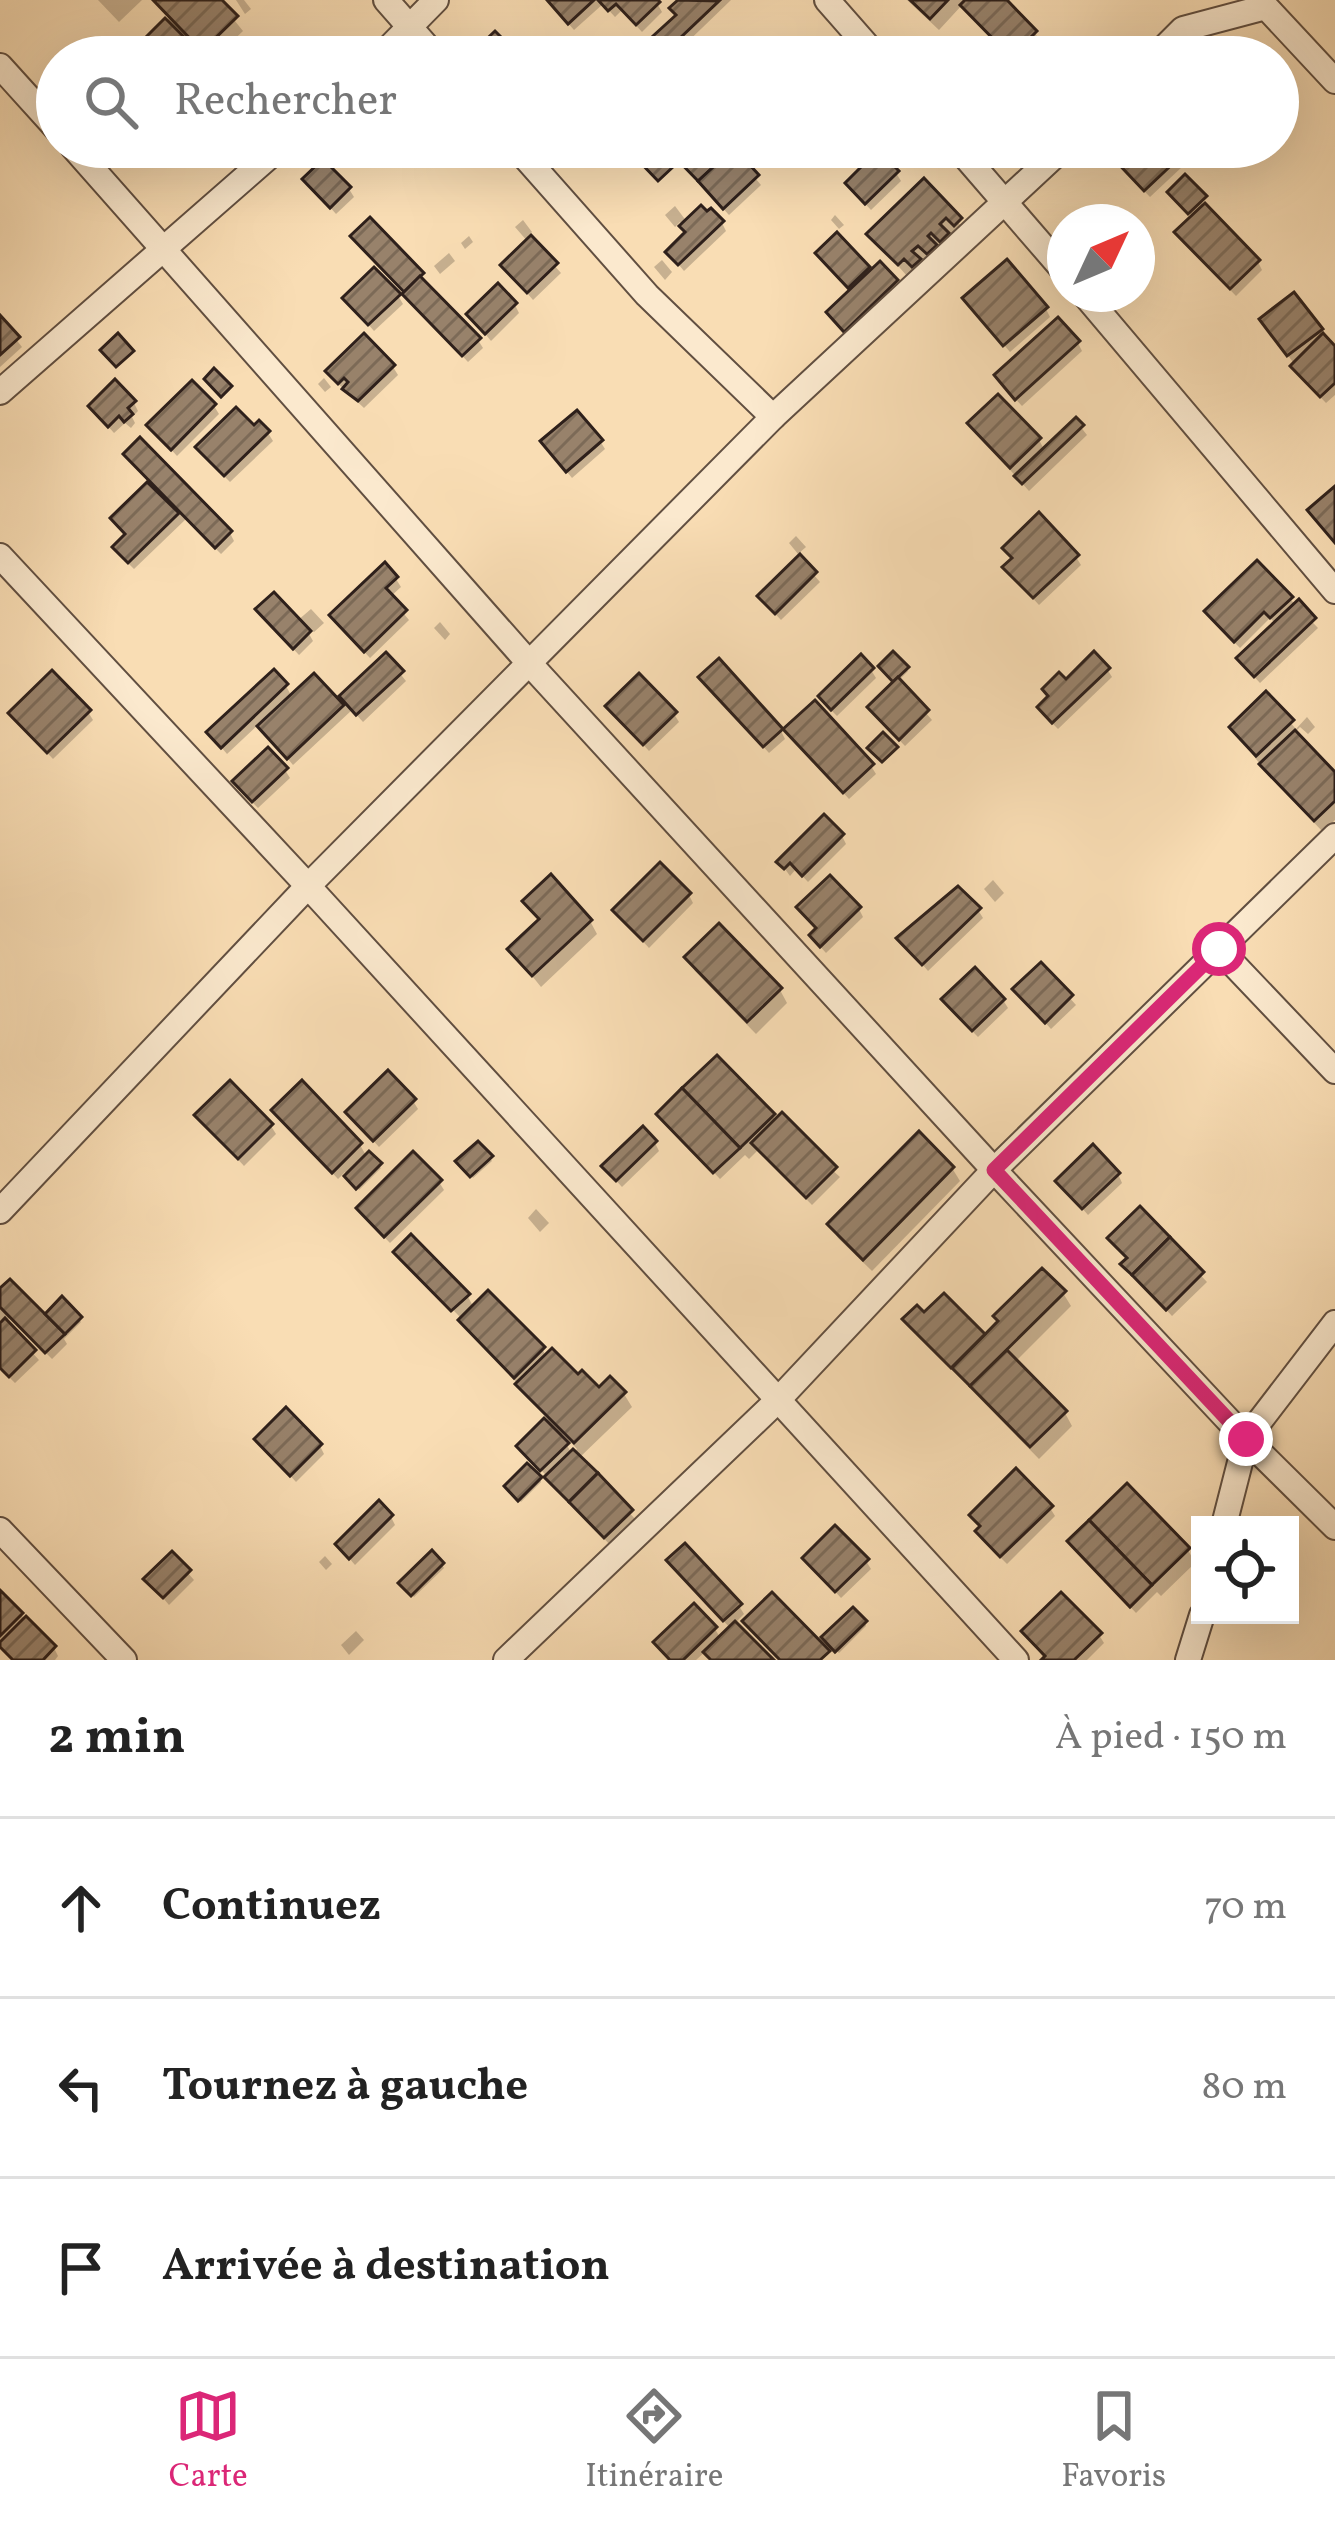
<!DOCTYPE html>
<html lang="fr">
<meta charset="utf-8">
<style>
body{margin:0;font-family:Vollkorn,serif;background:#f2f2f2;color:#222}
.controls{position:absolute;right:36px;bottom:36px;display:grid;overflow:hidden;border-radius:0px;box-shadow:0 12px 48px #0002}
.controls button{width:108px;height:108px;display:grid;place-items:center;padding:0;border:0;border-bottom:3px solid #e0e0e0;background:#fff;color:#222;font:60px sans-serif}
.compass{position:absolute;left:1047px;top:204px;width:108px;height:108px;border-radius:50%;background:#fff;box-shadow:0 12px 48px #0002;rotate:46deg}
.stop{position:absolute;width:36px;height:36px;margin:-27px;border:9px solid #db2777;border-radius:50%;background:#fff}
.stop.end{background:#db2777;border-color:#fff;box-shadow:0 3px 12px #0008}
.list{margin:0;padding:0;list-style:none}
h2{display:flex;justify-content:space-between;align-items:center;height:156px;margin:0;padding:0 48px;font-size:51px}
h2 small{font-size:39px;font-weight:400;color:#767676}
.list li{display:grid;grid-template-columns:78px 1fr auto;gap:36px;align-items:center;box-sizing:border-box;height:180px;padding:0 48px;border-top:3px solid #e0e0e0}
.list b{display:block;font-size:45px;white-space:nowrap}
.list em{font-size:39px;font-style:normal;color:#767676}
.icon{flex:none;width:66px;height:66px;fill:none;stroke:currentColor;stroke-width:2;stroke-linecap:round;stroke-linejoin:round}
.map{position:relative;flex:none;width:1335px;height:1660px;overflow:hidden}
.search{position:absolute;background:#fff;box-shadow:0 12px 48px #0002;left:36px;right:36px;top:36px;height:132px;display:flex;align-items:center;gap:30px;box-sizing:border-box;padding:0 42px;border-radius:66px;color:#767676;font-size:45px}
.sheet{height:696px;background:#fff}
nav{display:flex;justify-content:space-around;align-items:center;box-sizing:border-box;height:168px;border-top:3px solid #e0e0e0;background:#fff;font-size:33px;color:#767676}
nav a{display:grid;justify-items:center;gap:6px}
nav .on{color:#db2777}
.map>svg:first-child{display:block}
</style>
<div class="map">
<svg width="1335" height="1660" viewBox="0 0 1335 1660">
<defs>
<pattern id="building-hatch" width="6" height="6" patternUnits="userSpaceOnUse" patternTransform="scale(3)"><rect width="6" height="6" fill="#98826b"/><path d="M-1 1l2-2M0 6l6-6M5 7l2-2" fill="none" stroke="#7c6a57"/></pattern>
</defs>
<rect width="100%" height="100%" fill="#f9ddb4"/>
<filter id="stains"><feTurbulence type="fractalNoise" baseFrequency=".00167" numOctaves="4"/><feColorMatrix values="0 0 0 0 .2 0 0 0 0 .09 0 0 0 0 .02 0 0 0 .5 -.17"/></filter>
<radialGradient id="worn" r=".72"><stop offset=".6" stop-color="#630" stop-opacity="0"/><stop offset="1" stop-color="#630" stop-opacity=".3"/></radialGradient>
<g fill="#0003" fill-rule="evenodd">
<polygon points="98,0 142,0 119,22"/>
<polygon points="153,0 218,0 243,31 216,57 206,57 191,41 197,57 151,57 143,45 169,18"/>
<polygon points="236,0 244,0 251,9 245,14"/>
<polygon points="548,0 655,0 662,12 642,32 622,10 615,17 603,4 574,30"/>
<polygon points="682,0 731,0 672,57 652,57 678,17 673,9"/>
<polygon points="907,0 1003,0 1035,33 1040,41 1036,44 1049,57 1011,57 963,4 939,30"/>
<polygon points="666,147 729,147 761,185 729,215"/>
<polygon points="1125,147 1168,147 1183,166 1150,197 1119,165"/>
<polygon points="896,173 901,181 871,210 853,191"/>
<polygon points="306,180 349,189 354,197 336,214"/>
<polygon points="924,182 967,233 963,237 955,230 947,237 954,248 949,253 940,244 935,248 942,260 935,266 927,257 920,263 926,274 921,278 913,270 907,276 870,234"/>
<polygon points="1173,196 1204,197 1202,204 1258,262 1262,270 1236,296 1183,241 1194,218"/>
<polygon points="675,206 687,222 722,223 726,231 684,271 668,252 688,235 680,222 675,227 665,215"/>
<polygon points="835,215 844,225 839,229 831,220"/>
<polygon points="523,220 532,232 528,236 561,273 533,300 504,266 528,242 515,227"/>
<polygon points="469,236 473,242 465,249 461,243"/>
<polygon points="353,237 478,340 483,348 468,362"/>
<polygon points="449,253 455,261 440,274 434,266"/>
<polygon points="662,260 672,272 665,280 654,267"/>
<polygon points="823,262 867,269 871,274 880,266 901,290 850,338 835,321 852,292"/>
<polygon points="397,294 403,304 374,331 346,299"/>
<polygon points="515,305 519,313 491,341 470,315"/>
<polygon points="971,306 1046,309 1050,317 1010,352"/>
<polygon points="0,319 22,347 0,367"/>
<polygon points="1267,327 1320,331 1335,350 1335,395 1326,403 1298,374 1295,365"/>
<polygon points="1078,343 1082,351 1022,406 1002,384"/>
<polygon points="393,367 398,375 364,408 334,380"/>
<polygon points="324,378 331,387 325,392 318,384"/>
<polygon points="134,403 138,411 132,417 135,423 131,428 125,423 114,433 97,414"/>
<polygon points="214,406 219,414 177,456 150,426"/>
<polygon points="1076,421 1087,435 1029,491 976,432 1039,440 1045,451"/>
<polygon points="254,429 268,433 273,441 230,482 204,456"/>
<polygon points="140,441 230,533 234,541 221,554 186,519 134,569 120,555 127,536 113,518 151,482 127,455"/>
<polygon points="600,441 605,449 572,478 549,450"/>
<polygon points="796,536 806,547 798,554 789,543"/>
<polygon points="1076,557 1081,565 1039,605 1011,575"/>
<polygon points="800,559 820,582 781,620 766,604"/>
<polygon points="396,579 401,587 390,597 409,620 370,658 337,623"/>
<polygon points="1290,599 1318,628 1260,683 1245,667 1276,624 1270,618 1240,648 1212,620"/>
<polygon points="311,609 324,623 314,632 304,625 313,641 299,655 264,618 297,621"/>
<polygon points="440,622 450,634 445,640 434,628"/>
<polygon points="386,656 406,681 363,722 352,710 293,765 259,724 227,754 209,733 286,686 292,697 337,702"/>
<polygon points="906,668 908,671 898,681 932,720 905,746 876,716 896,683 883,670"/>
<polygon points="1107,669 1112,677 1058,729 1045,716 1066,683"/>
<polygon points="871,670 876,678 837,716 826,705"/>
<polygon points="707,685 781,731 785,739 769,753"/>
<polygon points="1266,695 1296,729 1307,717 1315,727 1308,734 1300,727 1294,733 1335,776 1335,820 1323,832 1270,777 1232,728"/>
<polygon points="609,707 674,714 679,722 649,751"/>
<polygon points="88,712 93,720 53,759 17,721"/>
<polygon points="792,737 871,766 876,774 849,799"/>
<polygon points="285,770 290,778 258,808 240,790"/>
<polygon points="842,836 846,844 808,882 796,869 790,876 780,862"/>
<polygon points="993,880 1004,893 995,902 984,889"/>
<polygon points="689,895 693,903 649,948 615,911"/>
<polygon points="525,902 590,921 597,934 541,987 511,950 540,922"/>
<polygon points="859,909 863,917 826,953 817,943 818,930"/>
<polygon points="978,910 983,918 928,971 900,938 926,913 930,917"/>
<polygon points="719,927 780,990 787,1003 756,1034 695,971 687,958"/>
<polygon points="1041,966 1076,1005 1051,1029 1016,990"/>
<polygon points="1003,1000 1008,1008 978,1037 950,1008"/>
<polygon points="413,1101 418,1109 379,1147 348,1113"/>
<polygon points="659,1114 772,1116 840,1177 812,1205 758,1150 749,1159 745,1155 720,1179"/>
<polygon points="198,1116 271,1126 276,1134 244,1166"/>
<polygon points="280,1118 360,1145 367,1157 381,1168 359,1190 345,1172 338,1179"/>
<polygon points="655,1143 659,1151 622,1187 610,1174"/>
<polygon points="490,1158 492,1161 473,1178 461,1164"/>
<polygon points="952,1168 960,1181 872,1271 838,1238 830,1225"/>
<polygon points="1118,1174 1122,1183 1088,1215 1059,1182"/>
<polygon points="439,1182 444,1190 390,1243 364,1216"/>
<polygon points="536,1209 549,1223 540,1232 528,1218"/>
<polygon points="1140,1210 1207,1282 1172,1316 1124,1264 1129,1260"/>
<path d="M396 1252 467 1295 474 1308 542 1349 547 1357 578 1378 599 1391 624 1394 632 1407 579 1458 636 1520 610 1545 520 1447 548 1419 459 1316ZM563 1434 577 1449 572 1454 561 1435Z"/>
<polygon points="0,1293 45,1318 62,1300 81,1322 64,1339 67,1344 52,1359 10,1317 5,1323 39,1360 15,1383 0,1368"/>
<polygon points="1063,1293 1071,1306 1015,1362 1065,1413 1072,1426 1039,1459 911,1328 985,1339"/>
<polygon points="258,1440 320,1446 324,1454 296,1482"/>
<polygon points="540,1479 541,1482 521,1502 509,1489"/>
<polygon points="1050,1508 1055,1516 1007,1564 983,1540 982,1528 973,1516"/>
<polygon points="391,1517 395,1525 355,1565 338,1545"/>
<polygon points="1070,1542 1188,1550 1195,1563 1161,1596 1157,1592 1136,1613"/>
<polygon points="172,1555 194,1580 169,1605 147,1579"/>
<polygon points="325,1556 332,1564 326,1570 319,1562"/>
<polygon points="805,1558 866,1561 871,1569 841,1598"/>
<polygon points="442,1565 444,1568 414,1597 404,1586"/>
<polygon points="675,1569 739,1606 744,1614 734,1624 770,1660 711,1660 706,1651 696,1660 670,1660 715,1629 721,1639 731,1629"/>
<polygon points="0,1594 54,1648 58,1656 55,1660 13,1660 0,1648"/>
<polygon points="865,1623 866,1626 839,1653 826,1641"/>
<polygon points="356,1631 364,1640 349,1655 341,1645"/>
<polygon points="1025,1632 1099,1635 1104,1643 1087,1660 1045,1660"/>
</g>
<g fill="url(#building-hatch)" stroke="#2e201b" stroke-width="3">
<polygon points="153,0 222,0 238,16 202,51"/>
<polygon points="547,0 594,0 568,24"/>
<polygon points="598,0 658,0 660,2 636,25 616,4 608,11"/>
<polygon points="678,0 719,1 660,57 652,57 642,46 676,15 669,8"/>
<polygon points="910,0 948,0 930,19"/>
<polygon points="965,0 1007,0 1037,31 1011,57 960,5"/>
<polygon points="165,18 196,49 188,57 151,57 139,44"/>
<polygon points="495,31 521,57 474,57 471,54"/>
<polygon points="647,147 656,147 674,166 658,181 636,158"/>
<polygon points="665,147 733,147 734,148 698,181"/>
<polygon points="1121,147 1173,147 1181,156 1144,191 1111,156"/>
<polygon points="734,148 759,175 723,209 698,181"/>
<polygon points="878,150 899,171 865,204 845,183"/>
<polygon points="323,159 351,187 330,208 302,179"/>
<polygon points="1185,174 1207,196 1188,214 1167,192"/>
<polygon points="924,178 962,218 954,226 946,218 940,224 949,233 940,242 931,233 928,236 937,245 927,254 918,246 912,251 921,259 912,267 904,259 898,265 866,234"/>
<polygon points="1205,203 1260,260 1230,289 1174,232"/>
<polygon points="701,205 707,211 711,208 724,221 678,265 665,252 685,232 679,226"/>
<polygon points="370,217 424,273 404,292 350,236"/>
<polygon points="837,232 870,267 848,288 815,253"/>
<polygon points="531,235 558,263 527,293 500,265"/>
<polygon points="1007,259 1048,307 1003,346 962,298"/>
<polygon points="880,261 898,280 844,332 826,312"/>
<polygon points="374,267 401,294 368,325 342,298"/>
<polygon points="420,276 481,338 462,356 402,294"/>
<polygon points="498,283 517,303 485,334 466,314"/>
<polygon points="1294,292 1323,329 1287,356 1259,319"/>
<polygon points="0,315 20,337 0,355"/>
<polygon points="1058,317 1080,341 1015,400 994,375"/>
<polygon points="118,333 134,351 116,367 100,350"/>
<polygon points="364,333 395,365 358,401 342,389 348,382 344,378 338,384 325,371"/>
<polygon points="1323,333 1335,346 1335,383 1320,397 1290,366"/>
<polygon points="214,368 232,386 221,397 204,379"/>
<polygon points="115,379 136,401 128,408 133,414 124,422 119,416 108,427 88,406"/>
<polygon points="192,380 216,404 171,450 146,425"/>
<polygon points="998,394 1041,438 1010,468 967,423"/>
<polygon points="236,407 254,425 259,420 270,431 224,476 195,447"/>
<polygon points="577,410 603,440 566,472 540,441"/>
<polygon points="1076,417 1084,425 1022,484 1014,476"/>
<polygon points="140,437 232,531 215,548 123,454"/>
<polygon points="147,482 179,513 128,563 112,547 125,534 110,518"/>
<polygon points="1335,486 1335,543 1307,510"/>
<polygon points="1039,512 1079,555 1033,598 1002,567 1012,558 1002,548"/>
<polygon points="800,554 817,572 775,614 757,596"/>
<polygon points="1257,560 1293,597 1270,618 1264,612 1234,642 1204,611"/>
<polygon points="385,562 398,577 386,588 407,610 364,652 329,615"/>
<polygon points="274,592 311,631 293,649 255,609"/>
<polygon points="1299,599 1316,618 1254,677 1236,658"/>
<polygon points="893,651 909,667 893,682 878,666"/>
<polygon points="1094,651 1110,668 1052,723 1037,707 1048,696 1042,689 1059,672 1066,679"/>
<polygon points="386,652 404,671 356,715 339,696"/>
<polygon points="861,654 874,668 831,710 818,696"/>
<polygon points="719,658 783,729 763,747 698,677"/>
<polygon points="274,669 288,684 221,748 206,732"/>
<polygon points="52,670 91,710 47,753 8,713"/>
<polygon points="314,673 344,705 287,759 257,726"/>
<polygon points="639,673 677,712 643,745 605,706"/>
<polygon points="898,677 929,710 899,740 867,707"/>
<polygon points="1266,691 1294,720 1256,756 1229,727"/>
<polygon points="815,700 874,764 843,793 783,729"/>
<polygon points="1295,730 1335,772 1335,801 1314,821 1259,764"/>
<polygon points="883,732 898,747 882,762 867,748"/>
<polygon points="268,747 288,768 252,802 232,781"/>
<polygon points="824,814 844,834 802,876 790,863 784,869 776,862"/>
<polygon points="660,862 691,893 643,941 612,910"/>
<polygon points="551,874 592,920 532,976 507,949 539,919 522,901"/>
<polygon points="830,875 861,907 820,947 809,935 816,928 796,907"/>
<polygon points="958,886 981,908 922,965 896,938"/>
<polygon points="719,923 782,988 747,1022 684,957"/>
<polygon points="1041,962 1073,995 1045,1023 1012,989"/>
<polygon points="975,967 1005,999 972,1031 941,999"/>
<polygon points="717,1055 775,1114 740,1148 682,1088"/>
<polygon points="388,1070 416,1099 373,1141 345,1112"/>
<polygon points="230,1080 273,1124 238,1159 194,1115"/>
<polygon points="302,1080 362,1143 332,1173 271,1110"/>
<polygon points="682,1088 740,1148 713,1173 656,1114"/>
<polygon points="782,1112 837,1167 806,1198 751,1143"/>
<polygon points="643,1126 657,1141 616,1181 601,1166"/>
<polygon points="919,1131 954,1167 863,1260 827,1224"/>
<polygon points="478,1141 493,1156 470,1177 455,1161"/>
<polygon points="1093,1144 1120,1173 1082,1209 1055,1181"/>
<polygon points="369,1151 382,1163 356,1189 344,1176"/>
<polygon points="413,1151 442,1180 384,1237 356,1208"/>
<polygon points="1140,1206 1170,1237 1132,1275 1120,1264 1127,1258 1107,1238"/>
<polygon points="411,1234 470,1294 451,1311 393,1252"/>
<polygon points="1170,1237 1204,1272 1166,1310 1132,1275"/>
<polygon points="1042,1268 1066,1291 970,1386 952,1368 998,1321 993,1316"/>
<polygon points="10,1279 65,1334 45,1353 0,1307 0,1288"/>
<polygon points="488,1290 545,1347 514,1378 458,1320"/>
<polygon points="944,1293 985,1334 951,1368 902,1319 917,1305 924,1312"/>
<polygon points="62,1296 82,1317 65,1334 45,1314"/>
<polygon points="5,1318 36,1350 9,1377 0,1368 0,1323"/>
<polygon points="552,1348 578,1374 582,1370 599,1387 610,1376 626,1392 574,1443 515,1384"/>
<polygon points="1007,1350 1067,1411 1030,1447 970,1386"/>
<polygon points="286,1407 322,1444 290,1476 254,1439"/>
<polygon points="544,1418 569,1443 540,1471 516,1446"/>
<polygon points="573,1449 598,1473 569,1502 544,1477"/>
<polygon points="527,1463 542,1477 518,1501 504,1486"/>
<polygon points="1016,1468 1053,1506 1000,1557 975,1531 980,1526 969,1515"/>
<polygon points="598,1473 633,1510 604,1538 569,1502"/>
<polygon points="1127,1483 1190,1548 1152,1585 1089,1520"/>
<polygon points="379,1500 393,1515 349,1559 335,1544"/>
<polygon points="1089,1520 1152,1585 1130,1607 1067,1541"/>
<polygon points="835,1525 869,1559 835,1592 802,1558"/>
<polygon points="685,1543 742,1604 723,1621 666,1560"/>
<polygon points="432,1550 444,1563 411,1596 398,1583"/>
<polygon points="172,1551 191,1570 163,1598 143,1579"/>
<polygon points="0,1590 23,1613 0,1636"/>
<polygon points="772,1592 830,1651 820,1660 780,1660 742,1621"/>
<polygon points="1061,1592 1102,1633 1074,1660 1041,1660 1045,1656 1021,1631"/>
<polygon points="694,1603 717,1627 683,1660 670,1660 653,1642"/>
<polygon points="853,1607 867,1621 835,1652 821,1637"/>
<polygon points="26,1616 56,1646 43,1660 13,1660 0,1647 0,1642"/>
<polygon points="735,1621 774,1660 711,1660 703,1652"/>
</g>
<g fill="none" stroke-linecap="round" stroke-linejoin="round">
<defs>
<g id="street">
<polyline points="386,0 436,57"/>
<polyline points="827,0 877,57"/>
<polyline points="380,57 436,0"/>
<polyline points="1155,57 1183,29 1266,7 1335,81"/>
<polyline points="0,66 57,129"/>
<polyline points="73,147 529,663 994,1170 1246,1439 1335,1527"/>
<polyline points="516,147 647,295 773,417"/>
<polyline points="957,147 1065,272"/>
<polyline points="1084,294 1335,591"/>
<polyline points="0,392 280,147"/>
<polyline points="0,556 308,886 1016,1660"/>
<polyline points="1219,949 1335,1071"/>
<polyline points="0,1211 308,886 773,417 1064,147"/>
<polyline points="1224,1525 1246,1439 1335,1323"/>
<polyline points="0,1530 124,1660"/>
<polyline points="506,1660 778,1400 994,1170 1335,836"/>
<polyline points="1188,1660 1202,1615"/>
</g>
</defs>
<use href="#street" stroke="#614f41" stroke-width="28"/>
<use href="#street" stroke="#fbe9ce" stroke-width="24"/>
</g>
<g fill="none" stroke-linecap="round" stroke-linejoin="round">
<polyline stroke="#db2777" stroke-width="15" points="1219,949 994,1170 1246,1439"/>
</g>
<rect width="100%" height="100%" filter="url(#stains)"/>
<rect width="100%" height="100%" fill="url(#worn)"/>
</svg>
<div class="controls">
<button><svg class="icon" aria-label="locate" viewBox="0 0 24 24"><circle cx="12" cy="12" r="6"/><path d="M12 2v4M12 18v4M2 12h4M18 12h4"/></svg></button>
</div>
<svg class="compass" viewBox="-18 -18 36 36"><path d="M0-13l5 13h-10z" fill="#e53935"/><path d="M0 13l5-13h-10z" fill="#767676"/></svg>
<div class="stop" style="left:1219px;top:949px"></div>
<div class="stop end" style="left:1246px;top:1439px"></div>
<div class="search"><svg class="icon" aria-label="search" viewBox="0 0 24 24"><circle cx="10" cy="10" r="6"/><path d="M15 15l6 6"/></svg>Rechercher</div>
</div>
<section class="sheet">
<h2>2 min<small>À pied · 150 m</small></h2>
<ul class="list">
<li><svg class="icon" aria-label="ahead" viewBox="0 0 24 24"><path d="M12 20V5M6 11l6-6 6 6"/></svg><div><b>Continuez</b></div><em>70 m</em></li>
<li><svg class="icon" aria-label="left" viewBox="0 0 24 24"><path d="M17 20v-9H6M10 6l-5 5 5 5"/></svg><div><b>Tournez à gauche</b></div><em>80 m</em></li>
<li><svg class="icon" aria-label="arrive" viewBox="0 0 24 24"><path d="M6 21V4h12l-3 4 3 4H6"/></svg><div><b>Arrivée à destination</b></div></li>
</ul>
</section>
<nav>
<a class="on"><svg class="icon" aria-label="map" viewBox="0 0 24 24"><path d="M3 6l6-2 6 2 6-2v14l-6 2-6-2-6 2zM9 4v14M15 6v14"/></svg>Carte</a>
<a><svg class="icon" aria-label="directions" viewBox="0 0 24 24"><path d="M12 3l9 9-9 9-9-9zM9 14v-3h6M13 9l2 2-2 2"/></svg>Itinéraire</a>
<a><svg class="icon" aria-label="saved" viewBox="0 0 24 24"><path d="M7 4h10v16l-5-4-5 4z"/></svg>Favoris</a>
</nav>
